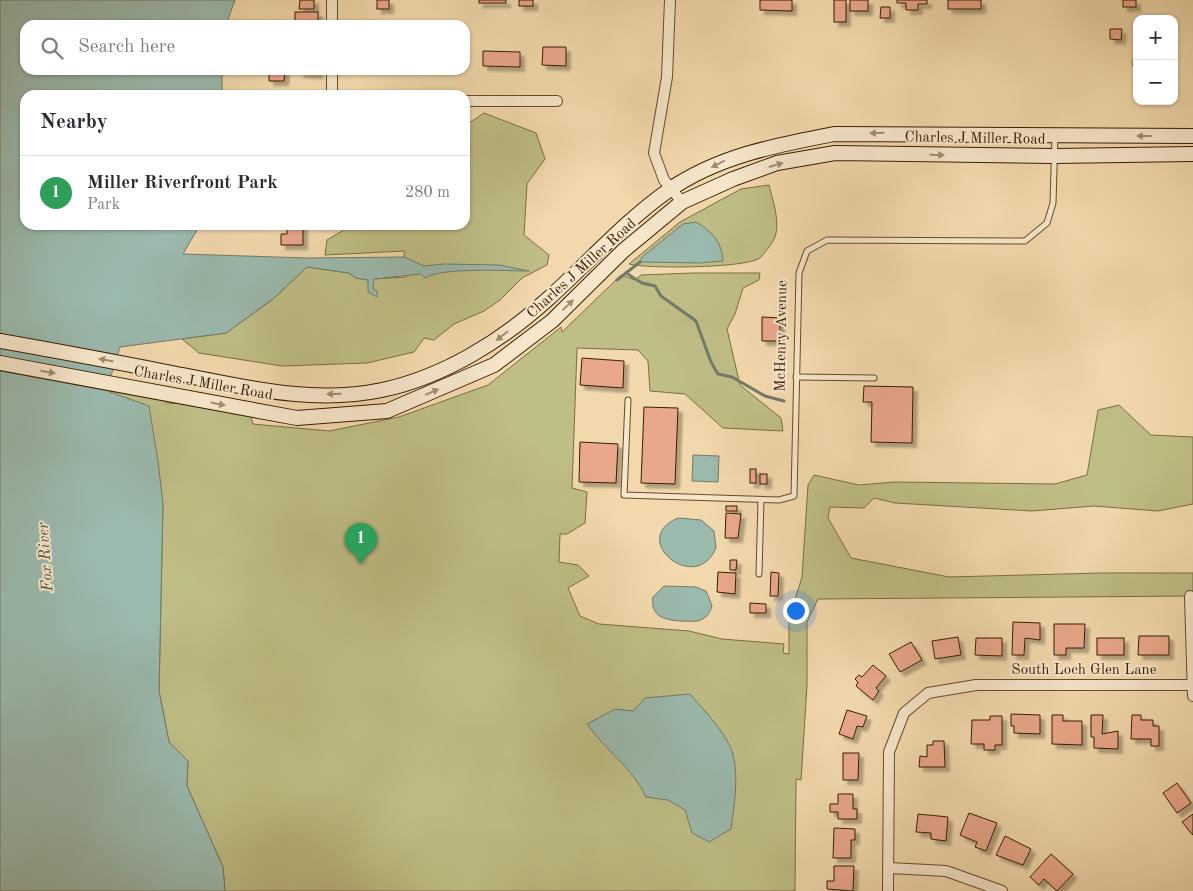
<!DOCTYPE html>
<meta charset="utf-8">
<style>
body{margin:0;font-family:"Old Standard TT",serif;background:#f7f7f7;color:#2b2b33}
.controls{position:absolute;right:15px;top:15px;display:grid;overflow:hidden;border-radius:10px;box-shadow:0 1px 4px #0004}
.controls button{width:45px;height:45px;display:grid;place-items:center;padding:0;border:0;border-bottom:1px solid #e1e1e2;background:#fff;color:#2b2b33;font:25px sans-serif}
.you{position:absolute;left:795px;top:610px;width:18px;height:18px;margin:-12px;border:4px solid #fff;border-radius:50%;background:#1a73e8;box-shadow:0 0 0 8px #1a73e833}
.badge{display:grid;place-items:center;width:32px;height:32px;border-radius:50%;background:#8f2418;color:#fff;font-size:16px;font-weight:700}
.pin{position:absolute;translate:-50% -41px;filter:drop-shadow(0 1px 2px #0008)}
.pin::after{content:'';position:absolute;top:26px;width:18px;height:15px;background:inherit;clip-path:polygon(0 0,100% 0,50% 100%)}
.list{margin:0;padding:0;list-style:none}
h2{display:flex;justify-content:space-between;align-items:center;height:65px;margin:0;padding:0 20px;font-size:21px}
h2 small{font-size:16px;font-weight:400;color:#7c7c81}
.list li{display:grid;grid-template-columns:32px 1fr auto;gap:15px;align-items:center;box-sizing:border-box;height:75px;padding:0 20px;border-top:1px solid #e1e1e2}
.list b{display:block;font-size:19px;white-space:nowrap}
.list p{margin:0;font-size:16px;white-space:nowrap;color:#7c7c81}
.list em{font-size:16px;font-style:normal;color:#7c7c81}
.icon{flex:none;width:28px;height:28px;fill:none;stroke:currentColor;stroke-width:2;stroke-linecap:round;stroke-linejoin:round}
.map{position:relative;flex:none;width:1193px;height:891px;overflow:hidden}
.search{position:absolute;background:#fff;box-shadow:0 1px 4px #0004;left:20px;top:20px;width:450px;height:55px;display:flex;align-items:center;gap:12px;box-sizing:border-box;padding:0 18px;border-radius:15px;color:#7c7c81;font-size:19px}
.panel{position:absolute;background:#fff;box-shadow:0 1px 4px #0004;left:20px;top:90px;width:450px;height:140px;border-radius:15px}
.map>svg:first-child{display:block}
</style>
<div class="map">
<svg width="1193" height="891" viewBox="0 0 1193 891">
<defs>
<filter id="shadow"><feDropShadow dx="4.5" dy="4.5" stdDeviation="1" flood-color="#0004"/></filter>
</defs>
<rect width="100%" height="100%" fill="#f2d9ad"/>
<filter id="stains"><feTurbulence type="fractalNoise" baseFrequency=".004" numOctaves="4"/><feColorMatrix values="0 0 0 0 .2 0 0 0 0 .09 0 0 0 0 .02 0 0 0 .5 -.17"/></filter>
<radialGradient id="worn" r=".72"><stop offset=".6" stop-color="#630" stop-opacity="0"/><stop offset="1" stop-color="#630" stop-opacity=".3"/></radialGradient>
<g fill="#bfbe86" stroke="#7a6e43">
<polygon points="484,113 536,133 545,159 527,184 524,235 549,255 547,265 522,278 500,300 484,311 454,324 434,340 424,338 414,352 367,363 282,366 199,353 182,339 226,333 273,299 307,267 349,273 356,278 368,280 373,289 373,279 406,277 404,251 325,255 327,240 352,225 465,225 465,126"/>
<path d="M769 185C773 202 782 226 773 241 770 246 763 256 758 259 741 268 648 269 629 264L680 222 741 189Z"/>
<polygon points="692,273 760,273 759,280 743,288 735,314 727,329 740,385 781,418 783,431 723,428 685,394 650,391 648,361 638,350 577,348 572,488 587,492 585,523 567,534 560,534 559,562 578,565 589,576 568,588 580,616 599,624 689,631 722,639 784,644 783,653 789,654 789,619 802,577 808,485 814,475 859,485 894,482 1055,484 1087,475 1098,410 1119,405 1151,435 1193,437 1193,504 1158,511 1094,506 1032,511 895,503 874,498 864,508 830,507 828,518 851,558 949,577 1100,573 1193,573 1193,596 818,599 807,622 807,686 801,780 796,779 795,891 225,891 223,867 187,786 188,761 169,742 159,691 163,504 110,392 110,379 154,389 166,403 186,404 251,417 253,424 329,431 399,417 488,385 561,327 562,332 621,275 635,280 641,275"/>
</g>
<g fill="#9bbaae" stroke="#737b68">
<path d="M0 0H235L226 25H25V70H222V95H25V225H200L183 254 307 258 404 257 424 266 444 264 499 265 529 271C507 271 441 267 425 278L420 274 374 279 373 289 377 291V297L368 292V280L356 278 349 273 307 267 273 299 226 333 120 347 110 379V392L149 406 158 461 163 504 159 691 169 742 188 761 187 786 223 867 225 891H0Z"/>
<path d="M696 222C712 231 722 242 723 261L700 263 640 262 642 257 683 224Z"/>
<polygon points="693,455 719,456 718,482 692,481"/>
<path d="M678 518 701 520 714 531 716 548C696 596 627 539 678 518Z"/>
<path d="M664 586 696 587 706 591 712 605C711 610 709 615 704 618 698 623 689 621 681 621 665 620 650 617 653 597Z"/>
<path d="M690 694C703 709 729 736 733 755 739 778 734 806 731 829L709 842 692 833 685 810 668 800 646 797C634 769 605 750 587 724L615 709 633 711 645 698Z"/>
</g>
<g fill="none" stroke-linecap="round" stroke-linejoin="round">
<g stroke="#737b68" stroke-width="3">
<polyline points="626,273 640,262"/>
<polyline points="617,280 626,273 642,283 655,286 661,296 696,321 711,362 718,374 732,377 765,396 784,401"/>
</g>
</g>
<g fill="#e9a78b" stroke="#361d00" filter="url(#shadow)">
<polygon points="300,0 314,0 314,9 299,9"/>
<rect x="377" y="0" width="12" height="9"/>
<rect x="479" y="0" width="27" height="3"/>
<rect x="519" y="0" width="14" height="6"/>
<polygon points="760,0 792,0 792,11 760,10"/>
<rect x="834" y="0" width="12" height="22"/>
<rect x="850" y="0" width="18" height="11"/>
<polygon points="897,0 927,0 927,4 918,4 918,10 906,10 906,3 897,3"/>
<rect x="948" y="0" width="33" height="9"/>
<rect x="1123" y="0" width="13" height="7"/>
<polygon points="881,7 890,7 890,18 880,18"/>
<rect x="295" y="12" width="23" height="13"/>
<polygon points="1110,29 1122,29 1121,40 1110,39"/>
<polygon points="1134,44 1137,44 1137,67 1133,66"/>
<polygon points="543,47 566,47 566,66 542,65"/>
<polygon points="483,51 520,52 520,67 483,66"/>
<polygon points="269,70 285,70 284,81 269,81"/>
<polygon points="299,70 318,70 318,74 299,73"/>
<polygon points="287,225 303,225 303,245 281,245 281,234 287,234"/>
<polygon points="762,317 780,318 780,341 762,341"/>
<polygon points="582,358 624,361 623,388 580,385"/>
<polygon points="864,386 913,387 912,443 871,442 872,402 863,402"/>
<polygon points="644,407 678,408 675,484 641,483"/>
<polygon points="580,442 618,444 616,483 579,482"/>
<rect x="750" y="469" width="6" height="14"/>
<rect x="760" y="474" width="7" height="10"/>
<rect x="726" y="506" width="11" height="5"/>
<polygon points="726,513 741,514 738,538 725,538"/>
<polygon points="730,560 737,560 736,570 730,570"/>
<polygon points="718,572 736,573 735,594 717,592"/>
<polygon points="771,572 779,573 778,596 770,596"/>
<polygon points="750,603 766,604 766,613 750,613"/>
<polygon points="1013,622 1040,623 1040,640 1025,638 1024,655 1012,655"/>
<polygon points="1054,624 1085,624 1084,648 1066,648 1066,655 1054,655"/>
<polygon points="1139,636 1169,636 1169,655 1138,655"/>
<polygon points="958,637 961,655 935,659 932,641"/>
<polygon points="976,638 1002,638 1002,656 975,655"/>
<rect x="1097" y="638" width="27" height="17"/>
<polygon points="911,642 922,660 900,672 889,654"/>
<polygon points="873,665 886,676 876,688 879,691 873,700 856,686 858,682 855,679 859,675 862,677"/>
<polygon points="847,710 867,716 863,727 857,726 853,739 839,734"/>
<polygon points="1011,714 1040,715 1040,734 1014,733 1014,726 1011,726"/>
<polygon points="1052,715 1063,715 1063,721 1082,721 1082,745 1052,744"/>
<polygon points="1091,715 1103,715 1102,734 1118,731 1118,749 1094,748 1094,737 1091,737"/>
<polygon points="1132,715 1141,715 1141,720 1153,720 1153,726 1159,726 1159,746 1151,746 1151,739 1131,739"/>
<polygon points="990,716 1002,716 1002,745 995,745 995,750 984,750 984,744 971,744 972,720 990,720"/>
<polygon points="933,741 944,741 945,767 919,767 920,756 927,757 927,745 933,745"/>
<polygon points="843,753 859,753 858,780 843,780"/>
<polygon points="1177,783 1191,803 1177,813 1163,793"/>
<polygon points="838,794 853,794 853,809 857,809 857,819 838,819 838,812 830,812 830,804 838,804"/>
<polygon points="969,813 997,823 986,851 975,847 977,842 960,835"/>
<polygon points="918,814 948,817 946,841 931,839 931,833 916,832"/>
<polygon points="1193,814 1193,835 1182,822"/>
<polygon points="834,828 855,829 855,840 851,840 851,858 833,858"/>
<polygon points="1005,836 1031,849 1023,865 996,855"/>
<polygon points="1051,854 1073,874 1057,891 1044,879 1039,885 1030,877"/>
<polygon points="834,866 854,866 853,891 827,889 827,881 834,881"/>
</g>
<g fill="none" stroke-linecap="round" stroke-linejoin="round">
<defs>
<g id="lane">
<polyline points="796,377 874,378"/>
<polyline points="628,400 624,495 779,500 794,496 799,273 807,251 827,240 1025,241 1047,223 1053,203 1055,136"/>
<polyline points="759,574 761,500"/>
</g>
<g id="street">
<polyline points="670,0 667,77 654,153 664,180 682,202"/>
<polyline points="332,25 332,0"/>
<polyline points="332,95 332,70"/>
<polyline points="465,101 557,101"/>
<polyline points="1190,596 1193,696"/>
<polyline points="889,868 946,871 1002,891"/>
<polyline points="888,891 889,752 904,713 928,693 976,685 1193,685"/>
</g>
<g id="secondary">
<path d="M0 341C57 351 115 362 172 373 242 386 310 405 382 390 444 377 503 340 549 298 589 262 625 221 669 190 718 156 777 145 834 134L1193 136"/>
<polyline points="0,363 297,418 387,411 494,365 552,321 623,251 682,202 733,179 777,163 835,153 1054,156 1193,154"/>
</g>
</defs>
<use href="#lane" stroke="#654c2b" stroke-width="7"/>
<use href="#street" stroke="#654c2b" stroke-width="12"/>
<use href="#secondary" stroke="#361d00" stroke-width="16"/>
<use href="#lane" stroke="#f7e6ca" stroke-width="5"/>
<use href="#street" stroke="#f7e6ca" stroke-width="10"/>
<use href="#secondary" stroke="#f7e6ca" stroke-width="14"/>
</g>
<defs><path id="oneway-solid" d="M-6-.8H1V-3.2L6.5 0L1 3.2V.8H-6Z" transform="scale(1.25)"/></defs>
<g fill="#a08c6f">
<use href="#oneway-solid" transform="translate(877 133) rotate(179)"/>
<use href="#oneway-solid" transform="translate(1144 136) rotate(-180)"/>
<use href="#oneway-solid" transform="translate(937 155) rotate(1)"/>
<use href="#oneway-solid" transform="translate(718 164) rotate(153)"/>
<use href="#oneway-solid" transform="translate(776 165) rotate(-16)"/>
<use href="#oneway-solid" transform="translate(568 305) rotate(-44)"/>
<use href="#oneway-solid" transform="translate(502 336) rotate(141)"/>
<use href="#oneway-solid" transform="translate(106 360) rotate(-169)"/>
<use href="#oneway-solid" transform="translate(48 372) rotate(10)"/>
<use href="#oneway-solid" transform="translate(432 392) rotate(-23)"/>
<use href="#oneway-solid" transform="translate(334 394) rotate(179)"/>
<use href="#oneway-solid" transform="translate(218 404) rotate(11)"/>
</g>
<g text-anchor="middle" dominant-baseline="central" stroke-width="4" stroke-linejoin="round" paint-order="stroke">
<g font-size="15" fill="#361d00" stroke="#f7e6ca">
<text transform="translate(975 139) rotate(1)">Charles J Miller Road</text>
<text transform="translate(582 269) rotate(-42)">Charles J Miller Road</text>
<text transform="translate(782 336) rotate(-89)">McHenry Avenue</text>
<text transform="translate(203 384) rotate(10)">Charles J Miller Road</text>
<text x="1084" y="670">South Loch Glen Lane</text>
</g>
<g font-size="16" font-style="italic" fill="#544c34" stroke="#f7e6ca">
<text transform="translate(46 557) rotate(-94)">Fox River</text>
</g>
</g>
<rect width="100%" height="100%" filter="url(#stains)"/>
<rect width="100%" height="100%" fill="url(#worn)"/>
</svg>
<div class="controls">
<button>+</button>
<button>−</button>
</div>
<div class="you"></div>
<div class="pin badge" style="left:361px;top:564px;background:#2e9e5b">1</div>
<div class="search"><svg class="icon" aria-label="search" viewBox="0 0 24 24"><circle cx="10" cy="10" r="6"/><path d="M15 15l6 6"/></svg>Search here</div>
<section class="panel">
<h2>Nearby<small></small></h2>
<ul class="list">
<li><span class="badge" style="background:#2e9e5b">1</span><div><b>Miller Riverfront Park</b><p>Park</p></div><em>280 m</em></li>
</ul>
</section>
</div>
